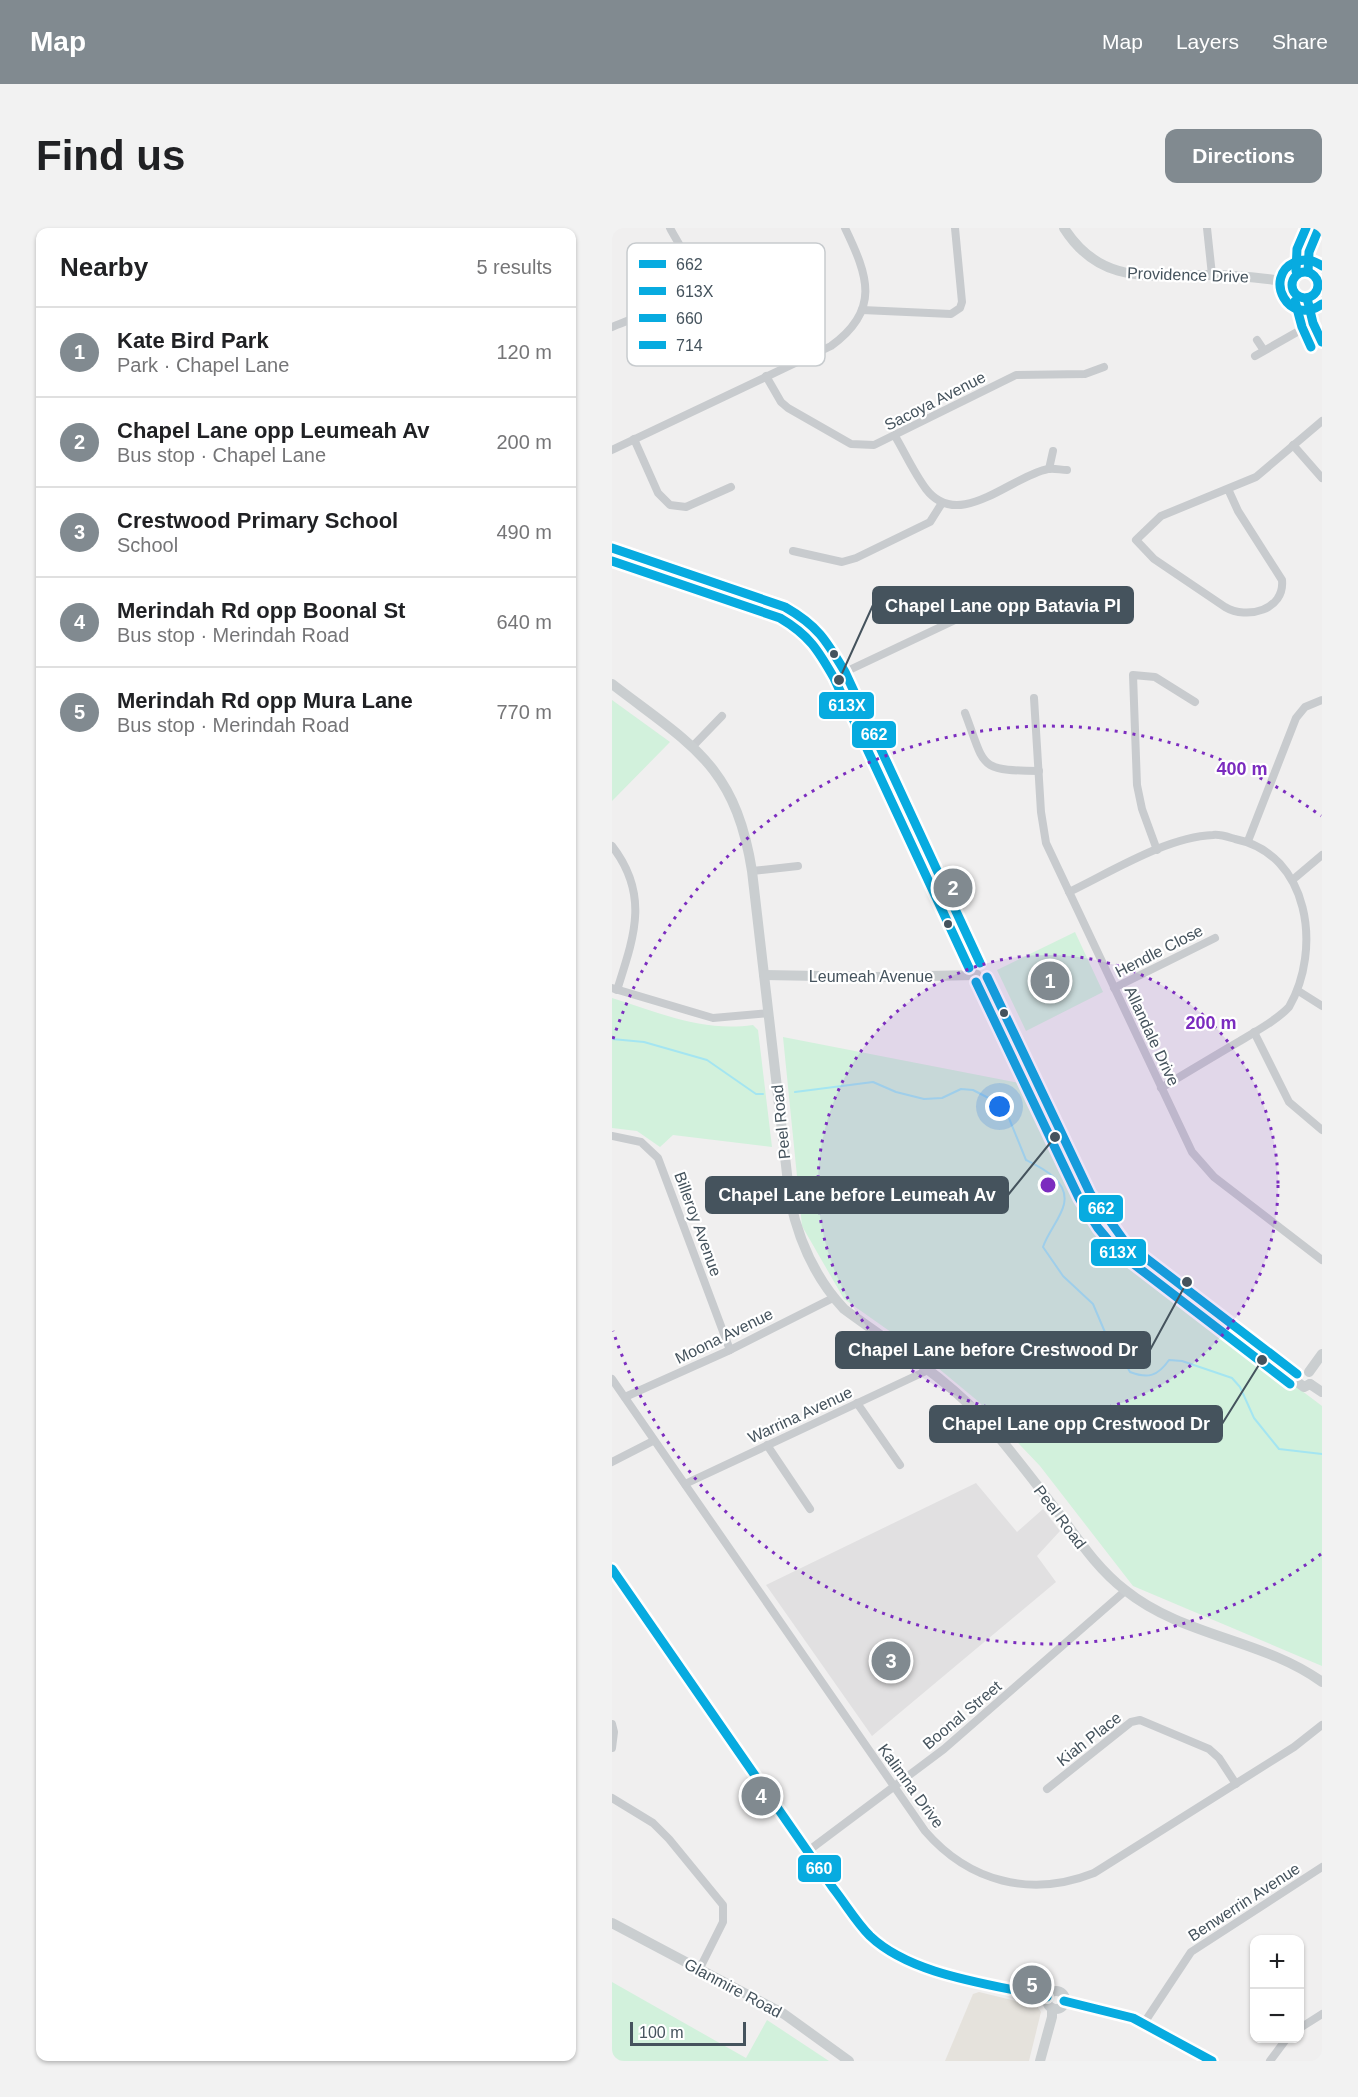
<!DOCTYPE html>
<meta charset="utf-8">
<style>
body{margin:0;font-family:Helvetica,sans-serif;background:#f2f2f2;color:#202124}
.controls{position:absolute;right:18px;bottom:18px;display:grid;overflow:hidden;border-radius:12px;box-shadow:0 2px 4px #0004}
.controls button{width:54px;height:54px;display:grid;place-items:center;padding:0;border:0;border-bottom:2px solid #e0e0e0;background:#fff;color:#202124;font:30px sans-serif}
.scale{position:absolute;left:18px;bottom:15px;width:116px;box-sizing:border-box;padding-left:6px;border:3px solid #45535d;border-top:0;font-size:16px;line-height:21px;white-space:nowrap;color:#45535d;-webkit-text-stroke:4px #fff;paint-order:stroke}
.you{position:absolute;left:388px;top:879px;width:21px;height:21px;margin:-15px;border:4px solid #fff;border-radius:50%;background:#1a73e8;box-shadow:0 0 0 9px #1a73e833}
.badge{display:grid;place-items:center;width:39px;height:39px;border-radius:50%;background:#818a90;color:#fff;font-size:20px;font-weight:700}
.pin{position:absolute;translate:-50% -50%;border:3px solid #fff;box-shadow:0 2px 6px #0006}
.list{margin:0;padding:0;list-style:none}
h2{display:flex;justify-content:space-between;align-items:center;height:78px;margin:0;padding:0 24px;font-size:26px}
h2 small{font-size:20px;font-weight:400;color:#757577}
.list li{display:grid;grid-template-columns:39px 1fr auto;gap:18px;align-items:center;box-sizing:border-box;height:90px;padding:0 24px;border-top:2px solid #e0e0e0}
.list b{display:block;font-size:22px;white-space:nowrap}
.list p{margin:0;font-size:20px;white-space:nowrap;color:#757577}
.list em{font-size:20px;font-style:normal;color:#757577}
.map{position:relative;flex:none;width:710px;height:1833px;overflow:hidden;border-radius:12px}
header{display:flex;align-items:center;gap:36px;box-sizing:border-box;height:84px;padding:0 30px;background:#818a90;color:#fff}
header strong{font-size:28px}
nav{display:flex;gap:33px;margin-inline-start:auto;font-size:21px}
.intro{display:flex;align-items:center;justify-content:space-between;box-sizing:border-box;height:144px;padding:0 36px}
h1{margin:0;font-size:42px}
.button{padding:15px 27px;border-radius:12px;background:#818a90;color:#fff;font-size:21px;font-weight:700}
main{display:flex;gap:36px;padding:0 36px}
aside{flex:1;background:#fff;border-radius:12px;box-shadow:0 2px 4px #0004}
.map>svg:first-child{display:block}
</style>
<header>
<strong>Map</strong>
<nav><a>Map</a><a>Layers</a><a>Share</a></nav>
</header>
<div class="intro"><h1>Find us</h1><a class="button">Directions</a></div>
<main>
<aside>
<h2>Nearby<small>5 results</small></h2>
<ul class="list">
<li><span class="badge">1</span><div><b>Kate Bird Park</b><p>Park · Chapel Lane</p></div><em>120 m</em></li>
<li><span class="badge">2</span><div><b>Chapel Lane opp Leumeah Av</b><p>Bus stop · Chapel Lane</p></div><em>200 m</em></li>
<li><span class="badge">3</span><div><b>Crestwood Primary School</b><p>School</p></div><em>490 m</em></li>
<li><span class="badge">4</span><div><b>Merindah Rd opp Boonal St</b><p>Bus stop · Merindah Road</p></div><em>640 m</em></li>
<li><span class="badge">5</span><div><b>Merindah Rd opp Mura Lane</b><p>Bus stop · Merindah Road</p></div><em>770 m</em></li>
</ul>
</aside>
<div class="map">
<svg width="710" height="1833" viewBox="0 0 710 1833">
<rect width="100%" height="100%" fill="#f0efef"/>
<polygon fill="#e5e2dc" points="367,1764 425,1778 429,1784 417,1833 333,1833 361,1766"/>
<polygon fill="#e1e0e1" points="364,1255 405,1304 431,1281 448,1303 425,1328 444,1354 260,1508 154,1357"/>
<g fill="#d2f1dc">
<polygon points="0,472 58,514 0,573"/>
<polygon points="463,704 491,764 414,803 385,742"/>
<path d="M0 770C49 785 89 804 141 797L146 802 160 919 61 907 48 919 25 903 0 900Z"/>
<polygon points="171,809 413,856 486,1009 710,1178 710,1438 521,1358 428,1238 367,1174 303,1121 232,1071 190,998"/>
<polygon points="0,1754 134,1830 155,1792 217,1833 0,1833"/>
</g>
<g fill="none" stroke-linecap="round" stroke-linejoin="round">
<g stroke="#a4e5f1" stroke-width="2">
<polyline points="0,811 32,814 95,832 144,866 151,866"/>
<path d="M183 864 261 854 284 864 312 871 330 870 349 861 361 862 392 878 414 932C430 940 457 953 452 976 449 990 436 1004 431 1019L451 1048 481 1076 498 1116 506 1122 518 1144C536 1151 546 1148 557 1132L570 1133 620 1150 628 1159 642 1190 667 1221 710 1226"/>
</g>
<g stroke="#c8cbce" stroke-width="8">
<polyline points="595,0 600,47"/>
<polyline points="77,50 91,51 148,40"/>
<polyline points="706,60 710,60"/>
<polyline points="250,82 339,86 348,80 350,74 343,0"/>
<path d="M0 99C23 89 80 73 77 42 76 28 64 12 58 0"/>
<polyline points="645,112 651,121"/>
<polyline points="643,128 701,95"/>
<polyline points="154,148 169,174 176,180 239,216 262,217 404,147 473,146 492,139"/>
<path d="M283 208C293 225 302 245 314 261 347 304 399 248 436 241 442 240 449 242 455 242"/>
<polyline points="22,211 46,265 58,277 74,279 119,259"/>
<polyline points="681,217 710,250"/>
<path d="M0 222 219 118C269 82 256 48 233 0"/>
<polyline points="437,241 441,223"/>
<path d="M616 261 626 283 670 352C673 382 635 392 613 379L542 331 524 312 549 288 644 249 710 193"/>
<polyline points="181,323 230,334 244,330 318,294 330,275"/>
<polyline points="233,444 394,368 414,370"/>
<polyline points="422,470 429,584 434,615 580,924 602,949 710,1032"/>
<path d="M353 485C374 540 365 542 427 543"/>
<polyline points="81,518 110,488"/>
<polyline points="636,613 684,490 693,479 710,472"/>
<path d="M0 618C38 667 22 709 5 762"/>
<polyline points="545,622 530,581 525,557 521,447 543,449 583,474"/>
<polyline points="140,643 186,638"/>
<polyline points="684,649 710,627"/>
<path d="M457 664C499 644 554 609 601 607 608 606 616 609 623 611 698 626 710 722 677 779 664 793 644 803 628 813 602 828 576 844 549 860"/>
<polyline points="0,760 101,790 157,785"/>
<polyline points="502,760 603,710"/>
<polyline points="688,764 710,778"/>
<polyline points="642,804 677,874 710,902"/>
<polyline points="0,908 29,914 46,930 118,1122"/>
<path d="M0 1151 313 1603C357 1654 419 1670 482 1645L682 1519 710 1497"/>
<polyline points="13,1169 118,1122 221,1070"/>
<polyline points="245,1175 288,1237"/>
<polyline points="155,1217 198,1281"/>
<polyline points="0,1234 41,1213"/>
<polyline points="73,1256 314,1143"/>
<polyline points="0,1496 2,1504 0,1520"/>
<polyline points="435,1561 519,1494 528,1492 597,1521 607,1530 624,1556"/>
<polyline points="0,1570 41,1595 57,1611 111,1677 111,1694 87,1742"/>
<polyline points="196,1623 332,1521 513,1363"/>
<polyline points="532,1795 579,1724 710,1639"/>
<polyline points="688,1800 710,1786"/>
<polyline points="658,1833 675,1810"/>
</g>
<g stroke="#caced0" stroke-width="10">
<path d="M452 0C490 60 543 46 602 47 628 47 654 51 680 54"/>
<circle cx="693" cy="57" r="13"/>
<polyline points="696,44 697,24 707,0"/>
<polyline points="695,70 701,95 710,114"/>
<polyline points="0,320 173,379 192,390 211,407 233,444 368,735"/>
<path d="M0 456C79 517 123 536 140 643L178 972C187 1014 203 1050 232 1081 282 1118 340 1153 380 1201 404 1229 426 1258 448 1287 468 1314 486 1341 513 1362 571 1409 651 1411 710 1454"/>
<polyline points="152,747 264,749 365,747"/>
<polyline points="375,749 478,965 495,992 513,1014 685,1146"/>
<polyline points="697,1144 710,1126"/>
<polyline points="685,1146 684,1153 692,1159 698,1156"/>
<polyline points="698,1156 710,1164"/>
<polyline points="0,1341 221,1660 258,1708 296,1733 320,1742 435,1769"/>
<polyline points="0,1695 172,1786 237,1833"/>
<circle cx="444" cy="1772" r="9"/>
<polyline points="452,1773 521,1790 600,1833"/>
<polyline points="428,1833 440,1789 440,1780"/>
</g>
<defs>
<g id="bus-1">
<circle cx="693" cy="57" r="13"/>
<polyline points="696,44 697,24 707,0"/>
<polyline points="695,70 701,95 710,114"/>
<path d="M0 320 173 379C206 398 214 412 233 444L368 735"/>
<polyline points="375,749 478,965 513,1014 685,1146"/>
</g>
<g id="bus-2">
<path d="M710 38C702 32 693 30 683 34 650 49 677 100 710 76"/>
<polyline points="683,73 690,99 699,119"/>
<path d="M0 333 168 390C197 407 206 422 222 450L357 740"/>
<polyline points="364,754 467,970 486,1000 506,1024 678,1156"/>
</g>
<g id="bus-3">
<path d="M0 1341 221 1660C233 1675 244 1694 258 1708 300 1748 380 1756 435 1769"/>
<polyline points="452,1773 521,1790 600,1833"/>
</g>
<polyline id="bus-4" points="684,43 685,21 694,0"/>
</defs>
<use href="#bus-1" stroke="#fff" stroke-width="14"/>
<use href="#bus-2" stroke="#fff" stroke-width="14"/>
<use href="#bus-3" stroke="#fff" stroke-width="14"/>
<use href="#bus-4" stroke="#fff" stroke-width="14"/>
<use href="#bus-1" stroke="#07abe0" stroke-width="9"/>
<use href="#bus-2" stroke="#07abe0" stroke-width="9"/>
<use href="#bus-3" stroke="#07abe0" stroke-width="9"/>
<use href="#bus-4" stroke="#07abe0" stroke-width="9"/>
</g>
<circle cx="436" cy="957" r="230" fill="#7b2cbf" fill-opacity=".12"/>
<g fill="none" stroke="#7b2cbf" stroke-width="3" stroke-dasharray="3 6">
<circle cx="436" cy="957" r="230"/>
<path d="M709 1326A459 459 0 0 1 1 1103M1 811A459 459 0 0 1 709 588"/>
</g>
<g fill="#45535d" stroke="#fff" stroke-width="2">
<circle cx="222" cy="426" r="5"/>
<circle cx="336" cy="696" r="5"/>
<circle cx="392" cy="785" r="5"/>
</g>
<g text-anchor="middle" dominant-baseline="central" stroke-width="4.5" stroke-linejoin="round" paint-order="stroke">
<g font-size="16" fill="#45535d" stroke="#fff">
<text transform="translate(576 47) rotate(2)">Providence Drive</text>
<text transform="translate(323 173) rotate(-27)">Sacoya Avenue</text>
<text transform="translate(547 723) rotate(-27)">Hendle Close</text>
<text x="259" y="748">Leumeah Avenue</text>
<text transform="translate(540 808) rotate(65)">Allandale Drive</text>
<text transform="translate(169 894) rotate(-96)">Peel Road</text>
<text transform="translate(86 996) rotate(70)">Billeroy Avenue</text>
<text transform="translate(112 1108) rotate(-26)">Moona Avenue</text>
<text transform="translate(188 1187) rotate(-25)">Warrina Avenue</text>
<text transform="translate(448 1289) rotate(53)">Peel Road</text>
<text transform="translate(350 1487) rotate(-40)">Boonal Street</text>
<text transform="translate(477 1511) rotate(-38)">Kiah Place</text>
<text transform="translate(299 1558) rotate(54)">Kalimna Drive</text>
<text transform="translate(632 1674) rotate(-33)">Benwerrin Avenue</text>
<text transform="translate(121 1760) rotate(28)">Glanmire Road</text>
</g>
</g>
<rect x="15" y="15" width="198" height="123" rx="9" fill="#fff" stroke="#c7cbce" stroke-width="1.5"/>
<rect x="27" y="32" width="27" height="8" fill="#07abe0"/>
<rect x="27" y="59" width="27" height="8" fill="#07abe0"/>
<rect x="27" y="86" width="27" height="8" fill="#07abe0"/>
<rect x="27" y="113" width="27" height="8" fill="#07abe0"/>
<g font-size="16" fill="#45535d">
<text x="64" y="42">662</text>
<text x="64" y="69">613X</text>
<text x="64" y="96">660</text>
<text x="64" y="123">714</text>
</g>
<circle cx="436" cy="957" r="9" fill="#7b2cbf" stroke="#fff" stroke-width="3"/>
<g font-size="18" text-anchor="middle" font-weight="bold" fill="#7b2cbf" stroke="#fff" stroke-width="4.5" stroke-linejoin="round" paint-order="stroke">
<text x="630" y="547">400 m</text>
<text x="599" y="801">200 m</text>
</g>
<path fill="none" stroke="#45535d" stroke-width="2" d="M227 452L261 377M443 909L396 967M575 1054L538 1122M650 1132L610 1196"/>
<g fill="#45535d" stroke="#fff" stroke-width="2">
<circle cx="227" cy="452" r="6"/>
<circle cx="443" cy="909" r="6"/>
<circle cx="575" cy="1054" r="6"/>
<circle cx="650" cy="1132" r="6"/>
</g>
<g fill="#45535d" stroke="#45535d" stroke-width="2">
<rect x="261" y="359" width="260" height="36" rx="6"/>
<rect x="94" y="949" width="302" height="36" rx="6"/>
<rect x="224" y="1104" width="314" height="36" rx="6"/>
<rect x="318" y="1178" width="292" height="36" rx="6"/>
</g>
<g font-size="18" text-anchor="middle" font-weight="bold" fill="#fff">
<text x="391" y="384">Chapel Lane opp Batavia Pl</text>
<text x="245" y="973">Chapel Lane before Leumeah Av</text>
<text x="381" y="1128">Chapel Lane before Crestwood Dr</text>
<text x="464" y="1202">Chapel Lane opp Crestwood Dr</text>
</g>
<g stroke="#fff" stroke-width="2">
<rect x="206" y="463" width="57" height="29" rx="6" fill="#07abe0"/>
<rect x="239" y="492" width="46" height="29" rx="6" fill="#07abe0"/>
<rect x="466" y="966" width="46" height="29" rx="6" fill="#07abe0"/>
<rect x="478" y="1010" width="57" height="29" rx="6" fill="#07abe0"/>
<rect x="185" y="1626" width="45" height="29" rx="6" fill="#07abe0"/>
</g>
<g font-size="16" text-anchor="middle" font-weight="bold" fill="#fff">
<text x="235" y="483">613X</text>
<text x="262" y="512">662</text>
<text x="489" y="986">662</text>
<text x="506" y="1030">613X</text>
<text x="207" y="1646">660</text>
</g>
</svg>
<div class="controls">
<button>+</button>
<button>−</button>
</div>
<div class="scale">100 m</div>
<div class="you"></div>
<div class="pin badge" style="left:438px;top:753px">1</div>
<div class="pin badge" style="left:341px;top:660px">2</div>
<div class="pin badge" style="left:279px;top:1433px">3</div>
<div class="pin badge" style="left:149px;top:1568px">4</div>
<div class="pin badge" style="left:420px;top:1757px">5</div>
</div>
</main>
